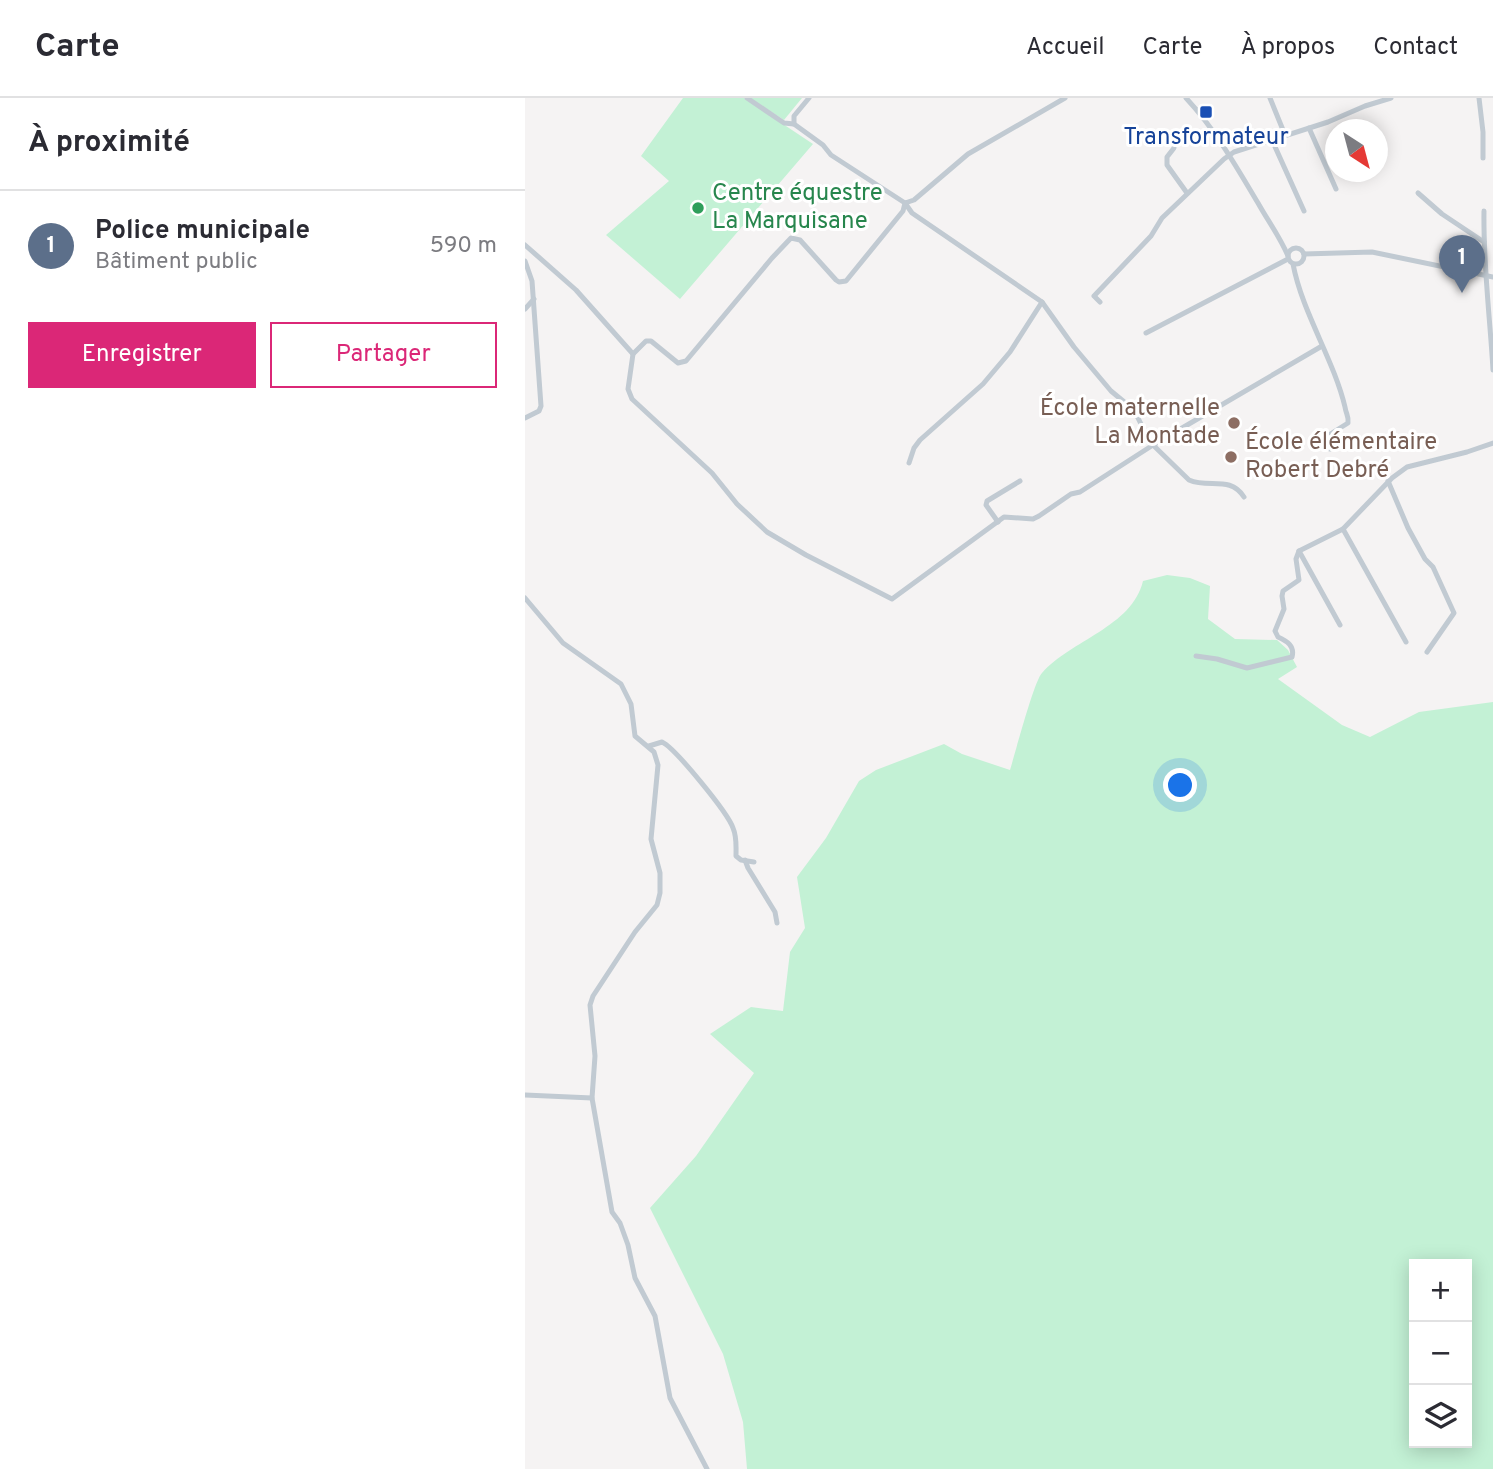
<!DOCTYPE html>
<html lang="fr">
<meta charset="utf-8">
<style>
body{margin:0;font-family:Overpass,sans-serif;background:#f7f7f7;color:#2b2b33}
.controls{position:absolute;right:21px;bottom:21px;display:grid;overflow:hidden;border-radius:0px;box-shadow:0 4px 18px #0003}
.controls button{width:63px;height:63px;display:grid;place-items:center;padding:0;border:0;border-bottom:2px solid #e1e1e2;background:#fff;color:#2b2b33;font:35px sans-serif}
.compass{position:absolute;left:800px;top:21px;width:63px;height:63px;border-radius:50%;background:#fff;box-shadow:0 4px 18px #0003;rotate:144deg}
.you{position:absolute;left:656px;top:688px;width:24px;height:24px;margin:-18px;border:5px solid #fff;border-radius:50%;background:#1a73e8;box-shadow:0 0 0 10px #1a73e833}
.badge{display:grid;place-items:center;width:46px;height:46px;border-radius:50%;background:#db2777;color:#fff;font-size:23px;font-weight:700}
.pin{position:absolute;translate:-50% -58px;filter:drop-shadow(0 2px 4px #0008)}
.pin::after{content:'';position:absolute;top:37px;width:24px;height:21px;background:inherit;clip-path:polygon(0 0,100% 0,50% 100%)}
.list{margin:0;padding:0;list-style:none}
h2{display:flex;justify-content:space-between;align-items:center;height:91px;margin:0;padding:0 28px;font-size:30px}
h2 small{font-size:23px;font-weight:400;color:#7c7c81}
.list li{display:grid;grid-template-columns:46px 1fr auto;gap:21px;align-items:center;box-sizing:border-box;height:112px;padding:0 28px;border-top:2px solid #e1e1e2}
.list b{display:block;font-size:26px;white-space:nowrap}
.list p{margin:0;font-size:23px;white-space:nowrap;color:#7c7c81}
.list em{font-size:23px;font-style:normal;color:#7c7c81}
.actions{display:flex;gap:14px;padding:21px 28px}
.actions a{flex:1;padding:16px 0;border:2px solid #db2777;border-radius:0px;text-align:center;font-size:24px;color:#db2777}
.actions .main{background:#db2777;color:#fff}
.icon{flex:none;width:38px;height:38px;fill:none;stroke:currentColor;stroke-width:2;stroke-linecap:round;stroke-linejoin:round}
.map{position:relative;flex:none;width:968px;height:1371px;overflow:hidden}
header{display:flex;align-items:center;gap:42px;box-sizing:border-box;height:98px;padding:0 35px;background:#fff;border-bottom:2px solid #e1e1e2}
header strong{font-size:33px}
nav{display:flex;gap:38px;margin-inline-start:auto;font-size:24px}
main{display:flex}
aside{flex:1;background:#fff}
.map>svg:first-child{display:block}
</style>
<header>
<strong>Carte</strong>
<nav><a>Accueil</a><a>Carte</a><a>À propos</a><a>Contact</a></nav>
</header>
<main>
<aside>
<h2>À proximité<small></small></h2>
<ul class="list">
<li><span class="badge" style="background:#5c6f8a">1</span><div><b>Police municipale</b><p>Bâtiment public</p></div><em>590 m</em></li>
</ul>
<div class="actions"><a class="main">Enregistrer</a><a>Partager</a></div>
</aside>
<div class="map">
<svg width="968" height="1371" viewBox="0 0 968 1371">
<rect width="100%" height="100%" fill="#f5f3f3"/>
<g fill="#c3f1d5" fill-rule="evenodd">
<polygon points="158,0 219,0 288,46 155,201 81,137 144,83 116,58"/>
<polygon points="225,0 277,0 259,22"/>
<path d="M642 477 665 480 685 488 683 521 710 541 752 542 763 552 772 569 753 581 817 627 845 639 894 614 968 604V1371H222L218 1324 198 1256 125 1110 171 1058 229 975 185 936 226 909 258 913 265 854 280 830 272 779 301 740 334 683 351 672 419 646 437 656 485 672C490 656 509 583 517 575 546 542 607 529 618 483ZM889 1166H942V1345H889Z"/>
</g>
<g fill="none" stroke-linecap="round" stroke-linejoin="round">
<g stroke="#c1cad2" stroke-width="5">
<path d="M222 0 259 25 269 26 298 47 306 57 380 105 387 115 517 204 549 249 586 293 609 312 616 326 620 342 628 347 664 382C684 391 705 377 719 399"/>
<path d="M661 0C690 31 711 68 733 105 743 123 755 139 763 158"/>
<polyline points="745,0 760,37"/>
<polyline points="954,0 958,34 958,60"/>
<polyline points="269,26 269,18 284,0"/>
<polyline points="784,30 811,91"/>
<polyline points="747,42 779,113"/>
<polyline points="649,50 642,59 642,67 662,95"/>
<polyline points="893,95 917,116 959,144"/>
<polyline points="380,105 389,102 443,56 540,0"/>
<path d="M959 113C958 166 965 219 968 272"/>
<polyline points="0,147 51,192 108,256 103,291 107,301 187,375 212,406 242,434 281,457 367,501 479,419 508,421 514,418 546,396 555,394 628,347 797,248"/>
<circle cx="771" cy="158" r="8"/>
<polyline points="779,156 847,154 968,179"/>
<polyline points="0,163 7,183 16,308 14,313 0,320"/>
<path d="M768 166C777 214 809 262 820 309 821 316 824 318 823 325L799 340 805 351"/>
<polyline points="575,204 569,198 626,138 637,120 699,61 709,54 803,24 840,8 866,0"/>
<polyline points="0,211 9,201"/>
<polyline points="621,235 763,161"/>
<polyline points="108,256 121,243 126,243 153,265 161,263 247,160 266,140 275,142 311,182 314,184 321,183 378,113 380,105"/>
<polyline points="384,365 389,350 395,342 458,286 485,254 517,204"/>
<polyline points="863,383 883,430 900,461 908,469 929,515 902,554"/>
<polyline points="473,424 461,407 462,403 495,383"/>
<polyline points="818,431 881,544"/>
<polyline points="774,453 815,527"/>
<polyline points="0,500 38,545 96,586 106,606 110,638 129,654 133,667 126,741 135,775 135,795 132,807 110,834 68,898 65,907 70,958 67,1000 87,1114 95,1125 103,1147 110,1180 130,1218 145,1300 182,1371"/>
<path d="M671 558 692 561 722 570 767 559C770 548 762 543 753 539L750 533 759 511 757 498 758 493 774 482 771 461 774 453 818 431 867 380 882 369 942 354 968 345"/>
<path d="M124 648 137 644C150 650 203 715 208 730 212 739 211 748 211 758L216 762 229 764"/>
<polyline points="220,762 223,770 250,814 252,825"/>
<polyline points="0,997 67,1000"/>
</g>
</g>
<rect fill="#1a4fb4" stroke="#fff" stroke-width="2.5" x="674" y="7" width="14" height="14" rx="3.5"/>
<circle fill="#2e9e5b" stroke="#fff" stroke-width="2.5" cx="173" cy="110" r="7"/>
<g fill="#8d6e63" stroke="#fff" stroke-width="2.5">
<circle cx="709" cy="325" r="7"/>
<circle cx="706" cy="359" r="7"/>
</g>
<g text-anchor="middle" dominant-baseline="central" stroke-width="6" stroke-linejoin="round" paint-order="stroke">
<g font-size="24" fill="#164399" stroke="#fff">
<text x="681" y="40">Transformateur</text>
</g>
<g font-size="24" fill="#27864d" stroke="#fff" text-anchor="start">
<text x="187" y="96">Centre équestre<tspan x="187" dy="28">La Marquisane</tspan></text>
</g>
<g font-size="24" fill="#785e54" stroke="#fff" text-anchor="end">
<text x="695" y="311">École maternelle<tspan x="695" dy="28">La Montade</tspan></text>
<text x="720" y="345" text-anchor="start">École élémentaire<tspan x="720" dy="28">Robert Debré</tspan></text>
</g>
</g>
</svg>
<div class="controls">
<button>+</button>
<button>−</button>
<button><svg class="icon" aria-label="layers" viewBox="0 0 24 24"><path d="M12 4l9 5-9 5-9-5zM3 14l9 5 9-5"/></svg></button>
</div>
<svg class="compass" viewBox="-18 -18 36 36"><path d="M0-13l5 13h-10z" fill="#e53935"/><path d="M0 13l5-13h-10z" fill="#7c7c81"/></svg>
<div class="you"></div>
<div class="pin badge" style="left:937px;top:195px;background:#5c6f8a">1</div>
</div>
</main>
